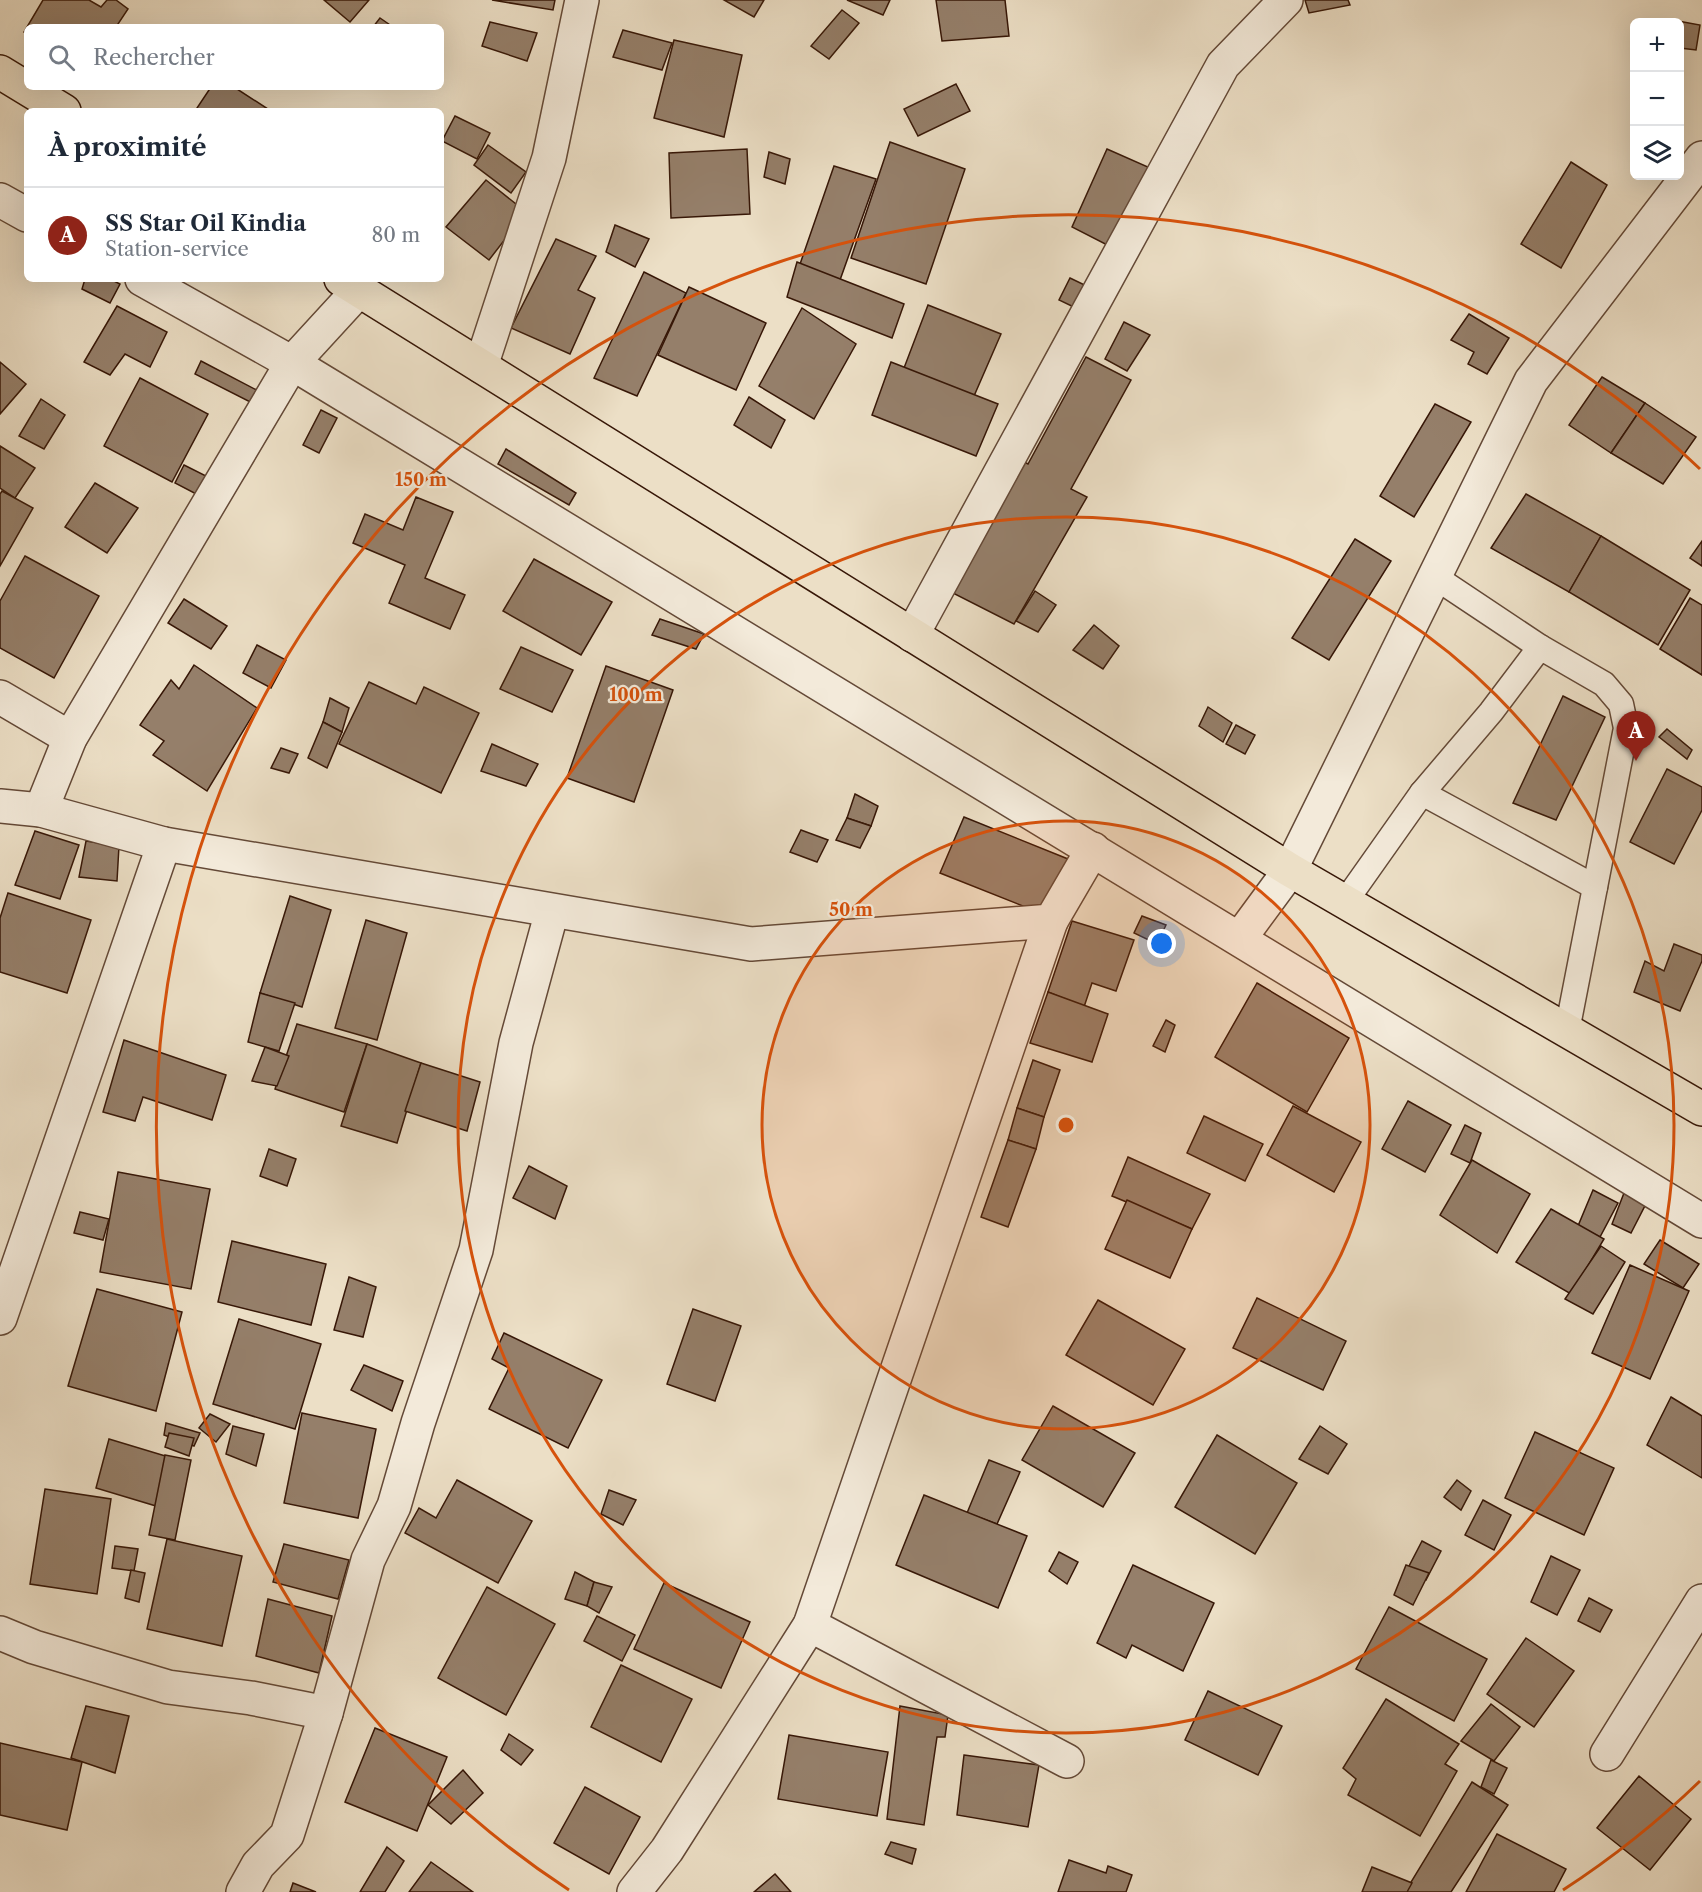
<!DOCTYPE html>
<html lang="fr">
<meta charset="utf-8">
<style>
body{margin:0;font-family:"Libre Caslon Text",serif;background:#f2f2f3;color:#1f2937}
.controls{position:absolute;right:18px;top:18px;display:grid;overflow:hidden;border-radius:9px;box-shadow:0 6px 24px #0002}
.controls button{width:54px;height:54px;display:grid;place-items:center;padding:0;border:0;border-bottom:2px solid #e0e1e3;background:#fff;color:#1f2937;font:30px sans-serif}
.you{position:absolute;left:1162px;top:944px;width:21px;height:21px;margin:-15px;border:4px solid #fff;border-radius:50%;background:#1a73e8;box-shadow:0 0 0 9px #1a73e833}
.badge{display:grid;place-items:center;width:39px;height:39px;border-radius:50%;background:#8f2418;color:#fff;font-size:20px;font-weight:700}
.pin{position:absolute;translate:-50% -50px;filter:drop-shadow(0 2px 3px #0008)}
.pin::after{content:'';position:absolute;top:32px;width:21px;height:18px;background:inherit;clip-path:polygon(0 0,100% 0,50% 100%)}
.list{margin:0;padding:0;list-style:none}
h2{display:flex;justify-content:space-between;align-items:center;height:78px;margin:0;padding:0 24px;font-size:26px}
h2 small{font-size:20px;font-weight:400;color:#747a83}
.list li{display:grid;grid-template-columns:39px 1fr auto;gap:18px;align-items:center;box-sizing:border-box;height:96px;padding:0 24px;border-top:2px solid #e0e1e3}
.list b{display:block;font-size:22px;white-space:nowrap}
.list p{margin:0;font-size:20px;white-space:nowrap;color:#747a83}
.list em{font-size:20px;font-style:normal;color:#747a83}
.icon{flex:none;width:33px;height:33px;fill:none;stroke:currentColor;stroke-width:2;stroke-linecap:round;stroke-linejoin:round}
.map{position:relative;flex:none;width:1702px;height:1892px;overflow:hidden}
.search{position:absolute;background:#fff;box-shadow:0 6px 24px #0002;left:24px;top:24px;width:420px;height:66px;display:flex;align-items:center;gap:15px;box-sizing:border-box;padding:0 21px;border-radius:9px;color:#747a83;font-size:22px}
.panel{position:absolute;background:#fff;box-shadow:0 6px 24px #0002;left:24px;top:108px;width:420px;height:174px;border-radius:9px}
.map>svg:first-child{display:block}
</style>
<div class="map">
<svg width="1702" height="1892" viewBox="0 0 1702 1892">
<rect width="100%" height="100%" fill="#ecdfc6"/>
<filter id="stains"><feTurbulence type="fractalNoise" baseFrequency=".00333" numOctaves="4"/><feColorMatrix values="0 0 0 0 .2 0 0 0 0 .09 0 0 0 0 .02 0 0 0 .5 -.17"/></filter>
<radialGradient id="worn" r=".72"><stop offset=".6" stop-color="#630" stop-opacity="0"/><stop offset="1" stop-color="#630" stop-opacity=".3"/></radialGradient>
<g fill="#957f6a" stroke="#371707" stroke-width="1.5">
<polygon points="43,0 89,0 101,7 107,0 116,0 128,9 116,27 27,27 27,34 24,32"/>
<polygon points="324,0 369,0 350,22"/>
<polygon points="492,0 555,0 553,10"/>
<polygon points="724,0 764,0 754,17"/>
<polygon points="847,0 890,0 883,15"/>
<polygon points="936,0 1005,0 1009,36 942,41"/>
<polygon points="1305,0 1348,0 1350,5 1309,13"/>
<polygon points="842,10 859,23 829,59 811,46"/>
<polygon points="380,18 393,27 373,27"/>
<polygon points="1678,21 1700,25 1696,50 1680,48"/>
<polygon points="490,22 537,33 527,61 482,46"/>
<polygon points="623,30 672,43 662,70 613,57"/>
<polygon points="674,40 742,55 724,137 654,118"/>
<polygon points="956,84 970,111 918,136 904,109"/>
<polygon points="211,87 234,87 271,111 195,111"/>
<polygon points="455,116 490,133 477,159 442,141"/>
<polygon points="890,142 965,169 926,284 851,258"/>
<polygon points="488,145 526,172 511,193 474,165"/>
<polygon points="747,149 750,214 671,218 669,153"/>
<polygon points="1107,149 1157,171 1117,250 1072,227"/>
<polygon points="769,152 790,159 785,184 764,177"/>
<polygon points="1571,162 1607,185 1561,268 1521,244"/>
<polygon points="834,166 876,179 840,280 799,267"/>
<polygon points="486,180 526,212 489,260 446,227"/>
<polygon points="615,225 649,239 635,267 606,252"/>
<polygon points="556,239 596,256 578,290 595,298 570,354 511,328"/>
<polygon points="797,262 904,304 892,338 787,297"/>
<polygon points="644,272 686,293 637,396 594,378"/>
<polygon points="1070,278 1093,289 1082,311 1059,300"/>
<polygon points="85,279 110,279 120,284 110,303 82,289"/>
<polygon points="689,287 766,323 736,390 658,355"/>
<polygon points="928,305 1001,334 974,396 904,368"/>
<polygon points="117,306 167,332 150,367 125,354 110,375 84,362"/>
<polygon points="802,308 856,344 814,419 759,386"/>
<polygon points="1469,314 1509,338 1487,374 1468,364 1474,352 1451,340"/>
<polygon points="1124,322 1150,335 1127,371 1105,359"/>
<polygon points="1086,357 1131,380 1071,489 1087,497 1014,624 941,587 1015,457 1028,464"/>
<polygon points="201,361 268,396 262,408 195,374"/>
<polygon points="0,362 26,384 0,414"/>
<polygon points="891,362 998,404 976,456 872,415"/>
<polygon points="1602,377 1645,403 1611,453 1569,425"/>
<polygon points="140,378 208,414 172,482 104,446"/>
<polygon points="749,397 785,420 771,448 734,425"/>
<polygon points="41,399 65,415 44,449 19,436"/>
<polygon points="1645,403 1696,437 1663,484 1611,453"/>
<polygon points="1435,404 1471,422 1414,517 1380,496"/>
<polygon points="321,410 337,418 319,453 303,445"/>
<polygon points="0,446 35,468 15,498 0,488"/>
<polygon points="506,449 576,493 569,505 498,464"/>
<polygon points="184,465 210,478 200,496 175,483"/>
<polygon points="95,483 138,508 107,553 65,527"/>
<polygon points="2,491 33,508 0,566 0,494"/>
<polygon points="1526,494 1601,536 1569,592 1491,548"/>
<polygon points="416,497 453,512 425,578 465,595 450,629 389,603 405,565 353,543 365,514 403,530"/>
<polygon points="1601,536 1690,590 1658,645 1569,592"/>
<polygon points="1355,539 1391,561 1329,660 1292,638"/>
<polygon points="1702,541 1702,566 1690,558"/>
<polygon points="25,556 99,596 54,678 0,648 0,601"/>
<polygon points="534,559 612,602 581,655 503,611"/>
<polygon points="1035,591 1056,605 1038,632 1016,621"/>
<polygon points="1690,598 1702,605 1702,675 1660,649"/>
<polygon points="184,599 227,626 211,649 168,623"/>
<polygon points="660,619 704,634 696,649 652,635"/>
<polygon points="1094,625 1119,646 1103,669 1073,650"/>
<polygon points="257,645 286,660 271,688 243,673"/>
<polygon points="521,647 573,670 552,712 500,689"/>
<polygon points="194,665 257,708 207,791 153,755 164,741 140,725 171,680 179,689"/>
<polygon points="606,666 673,690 634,802 567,778"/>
<polygon points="369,682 416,704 424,687 479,713 441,793 339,744"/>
<polygon points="1563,696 1605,717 1556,820 1513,803"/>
<polygon points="330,698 349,708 342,732 323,722"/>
<polygon points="1208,707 1232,723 1223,742 1199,726"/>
<polygon points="323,722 342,732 327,768 308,758"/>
<polygon points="1236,725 1255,735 1245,754 1226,744"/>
<polygon points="1667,729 1692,750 1687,759 1659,737"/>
<polygon points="492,744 538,764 526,786 481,771"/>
<polygon points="281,748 298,754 289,773 271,768"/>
<polygon points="1667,769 1702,787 1702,810 1674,864 1630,842"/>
<polygon points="855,794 878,806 871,826 847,818"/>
<polygon points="964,817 1068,859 1043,914 940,873"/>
<polygon points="847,818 871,826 860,848 836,840"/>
<polygon points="801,830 828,840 817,862 790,852"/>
<polygon points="35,831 79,845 60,899 15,885"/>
<polygon points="86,841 119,846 117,881 79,877"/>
<polygon points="8,893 91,920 67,993 0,972 0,918"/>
<polygon points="290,896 331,910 302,1007 260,993"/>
<polygon points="1142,916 1166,925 1157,944 1134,933"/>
<polygon points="366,920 407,933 377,1040 335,1028"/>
<polygon points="1072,921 1134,940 1116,991 1092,983 1084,1007 1048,992"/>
<polygon points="1674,944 1702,955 1702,961 1680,1011 1634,992 1645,961 1664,971"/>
<polygon points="1257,983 1349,1038 1307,1112 1215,1057"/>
<polygon points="1048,992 1108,1014 1092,1062 1030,1043"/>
<polygon points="260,993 295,1003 279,1051 248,1042"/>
<polygon points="1166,1020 1175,1025 1165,1052 1153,1046"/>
<polygon points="297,1024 367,1044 344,1112 275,1089"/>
<polygon points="124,1040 226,1075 212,1120 143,1097 135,1121 103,1112"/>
<polygon points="367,1044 421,1063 397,1143 341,1126"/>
<polygon points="265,1047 289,1056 277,1086 252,1081"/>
<polygon points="1033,1060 1060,1070 1044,1117 1017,1108"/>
<polygon points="421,1063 480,1082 467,1131 405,1111"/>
<polygon points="1408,1101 1451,1125 1425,1172 1382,1149"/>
<polygon points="1293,1106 1361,1142 1334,1192 1267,1155"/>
<polygon points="1017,1108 1044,1117 1036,1149 1008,1140"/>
<polygon points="1204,1116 1263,1144 1245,1181 1187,1153"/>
<polygon points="1465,1125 1481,1133 1470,1163 1451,1154"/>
<polygon points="1008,1140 1036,1149 1008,1227 981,1217"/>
<polygon points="269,1149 296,1159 287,1186 260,1176"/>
<polygon points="1128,1157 1210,1194 1192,1229 1112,1196"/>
<polygon points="1472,1160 1530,1194 1497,1253 1440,1215"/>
<polygon points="529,1166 567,1186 555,1219 513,1198"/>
<polygon points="118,1172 210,1189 191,1289 100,1272"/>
<polygon points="1629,1180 1652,1192 1631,1233 1612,1224"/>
<polygon points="1593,1190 1618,1203 1600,1237 1578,1226"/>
<polygon points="1127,1200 1192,1229 1170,1278 1105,1249"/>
<polygon points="1551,1209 1604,1239 1571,1294 1516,1262"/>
<polygon points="80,1212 109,1219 103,1240 74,1233"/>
<polygon points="1660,1240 1699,1264 1683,1288 1644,1264"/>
<polygon points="232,1241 326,1264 311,1325 218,1302"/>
<polygon points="1601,1246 1625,1262 1593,1314 1565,1299"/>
<polygon points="1630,1265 1689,1291 1650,1379 1592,1353"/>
<polygon points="349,1277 376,1287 363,1337 334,1330"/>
<polygon points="97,1289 182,1312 156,1411 68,1386"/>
<polygon points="1257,1298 1346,1341 1323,1390 1233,1348"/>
<polygon points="1098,1300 1185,1349 1153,1405 1066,1355"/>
<polygon points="693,1309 741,1326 715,1401 667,1384"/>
<polygon points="239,1319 321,1344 295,1429 213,1404"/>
<polygon points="504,1333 602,1380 568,1448 489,1409 509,1368 492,1359"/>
<polygon points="364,1365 403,1381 392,1411 351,1390"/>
<polygon points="1671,1397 1702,1416 1702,1478 1647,1445"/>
<polygon points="1053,1406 1135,1453 1103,1507 1022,1460"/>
<polygon points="302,1413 376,1429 358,1518 284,1503"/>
<polygon points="210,1414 230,1424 216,1442 199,1428"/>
<polygon points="166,1423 200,1433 194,1446 164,1435"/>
<polygon points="233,1426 264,1434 256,1466 226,1454"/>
<polygon points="1320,1426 1347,1444 1328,1474 1299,1459"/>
<polygon points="1535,1432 1614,1468 1584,1535 1505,1498"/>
<polygon points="169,1433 194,1438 189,1456 165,1447"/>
<polygon points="1217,1435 1297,1483 1255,1554 1175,1507"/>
<polygon points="109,1439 172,1458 156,1506 96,1488"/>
<polygon points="165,1455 191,1460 175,1540 149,1535"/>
<polygon points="989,1460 1020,1472 997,1524 967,1513"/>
<polygon points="457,1480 532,1521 498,1583 405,1533 419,1508 436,1518"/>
<polygon points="1457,1480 1471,1491 1461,1510 1444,1497"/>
<polygon points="45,1489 111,1499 97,1594 30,1584"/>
<polygon points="609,1490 636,1500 623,1525 601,1514"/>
<polygon points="924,1495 1027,1536 998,1608 896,1565"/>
<polygon points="1483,1500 1511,1515 1494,1550 1465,1535"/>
<polygon points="167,1539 242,1556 222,1646 147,1629"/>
<polygon points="1422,1541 1441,1551 1426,1580 1407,1570"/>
<polygon points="284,1544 349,1560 338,1599 273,1582"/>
<polygon points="115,1546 138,1549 134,1571 112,1568"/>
<polygon points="1059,1552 1078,1562 1067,1584 1049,1571"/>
<polygon points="1551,1556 1580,1570 1557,1615 1531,1602"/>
<polygon points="1133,1565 1214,1603 1183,1671 1132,1645 1126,1658 1097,1643"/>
<polygon points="1406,1565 1429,1573 1413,1605 1394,1595"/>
<polygon points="131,1570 145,1573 139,1602 125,1598"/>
<polygon points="575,1572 594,1582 587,1606 565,1599"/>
<polygon points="594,1582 612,1587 599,1613 587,1606"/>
<polygon points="664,1583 750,1622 721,1688 634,1649"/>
<polygon points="487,1587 555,1624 506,1715 438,1678"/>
<polygon points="1589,1598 1612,1610 1600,1632 1578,1621"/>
<polygon points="268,1599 332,1616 319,1673 256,1656"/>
<polygon points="1389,1607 1487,1659 1454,1721 1356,1669"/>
<polygon points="597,1616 635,1635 622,1661 584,1641"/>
<polygon points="1526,1638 1574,1671 1534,1727 1487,1694"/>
<polygon points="621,1665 692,1699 661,1762 591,1727"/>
<polygon points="1208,1691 1282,1726 1258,1775 1185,1740"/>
<polygon points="1386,1699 1459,1744 1445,1764 1457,1771 1420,1836 1348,1795 1356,1779 1343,1768"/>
<polygon points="1491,1704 1520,1727 1494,1761 1461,1741"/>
<polygon points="86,1706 129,1716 115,1773 71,1758"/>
<polygon points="900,1706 948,1715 945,1737 937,1737 924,1825 887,1819"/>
<polygon points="375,1728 447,1757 417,1831 345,1802"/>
<polygon points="509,1734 533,1750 521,1765 501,1750"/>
<polygon points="789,1735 888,1752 877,1816 778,1799"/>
<polygon points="0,1743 82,1762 67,1830 0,1815"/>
<polygon points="964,1755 1039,1765 1028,1827 957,1815"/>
<polygon points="1491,1760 1507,1768 1494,1794 1481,1787"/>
<polygon points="463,1770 483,1793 451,1824 428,1805"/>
<polygon points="1639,1776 1691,1819 1650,1870 1597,1828"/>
<polygon points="1472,1782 1508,1805 1451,1892 1405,1892"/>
<polygon points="585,1787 640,1817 609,1874 554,1843"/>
<polygon points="1497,1834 1566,1869 1554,1892 1466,1892"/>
<polygon points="891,1842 916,1849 912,1864 885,1854"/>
<polygon points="387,1847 404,1861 385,1892 360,1892"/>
<polygon points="1069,1860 1106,1873 1108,1866 1132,1875 1126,1892 1058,1892"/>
<polygon points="431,1862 473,1892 409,1892"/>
<polygon points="1372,1867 1412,1883 1407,1892 1362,1892"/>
<polygon points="775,1874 791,1892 754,1892"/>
<polygon points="293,1883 316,1892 290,1892"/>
</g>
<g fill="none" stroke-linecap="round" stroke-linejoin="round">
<defs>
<g id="lane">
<polyline points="1435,577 1540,647"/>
<polyline points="1422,793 1595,887"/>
<polyline points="1345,902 1422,793 1491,712 1540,647 1604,684 1621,704 1626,728 1567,1031"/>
</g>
<g id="street">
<polyline points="0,200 27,215"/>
<polyline points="142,279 292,363 1702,1221"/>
<polyline points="481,366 549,158 582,0"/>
<polyline points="912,635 1223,65 1286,0"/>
<polyline points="0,697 70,738"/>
<polyline points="0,806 41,810 164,844 751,944 1051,921 1093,849"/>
<polyline points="41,810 70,738 292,363 359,290"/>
<polyline points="1240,938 1290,870 1531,381 1702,158"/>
<polyline points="0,1318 164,844"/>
<polyline points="810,1625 1067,1761"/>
<polyline points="0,1633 34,1647 168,1687 251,1698 326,1713"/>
<polyline points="1607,1754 1702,1601"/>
<polyline points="243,1892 258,1865 287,1835 326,1713 368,1560 394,1506 418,1423 476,1250 516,1043 552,911"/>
<polyline points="634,1892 667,1850 810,1625 1051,921"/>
</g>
<g id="highway">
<polyline points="0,72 64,111"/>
<polyline points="341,279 1290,870 1702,1109"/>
</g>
</defs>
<use href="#lane" stroke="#644937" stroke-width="27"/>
<use href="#street" stroke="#644937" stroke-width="36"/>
<use href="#highway" stroke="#371707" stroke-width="36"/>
<use href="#lane" stroke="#f3eada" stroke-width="24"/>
<use href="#street" stroke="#f3eada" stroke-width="33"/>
<use href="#highway" stroke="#ecdfc6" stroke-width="33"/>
</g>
<circle cx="1066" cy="1125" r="304" fill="#d6520c" fill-opacity=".12"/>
<g fill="none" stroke="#d6520c" stroke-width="3">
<circle cx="1066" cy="1125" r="304"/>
<circle cx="1066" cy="1125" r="608"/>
<path d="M1700 1781A912 912 0 0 1 1563 1890M569 1890A912 912 0 1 1 1700 469"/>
</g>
<circle cx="1066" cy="1125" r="9" fill="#d6520c" stroke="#f3eada" stroke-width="3"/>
<g font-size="18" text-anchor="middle" font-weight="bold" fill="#d6520c" stroke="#f3eada" stroke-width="4.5" stroke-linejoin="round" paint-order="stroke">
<text x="421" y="486">150 m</text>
<text x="636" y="701">100 m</text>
<text x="851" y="916">50 m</text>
</g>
<rect width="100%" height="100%" filter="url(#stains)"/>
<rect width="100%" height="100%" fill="url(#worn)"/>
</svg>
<div class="controls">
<button>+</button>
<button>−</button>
<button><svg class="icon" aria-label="layers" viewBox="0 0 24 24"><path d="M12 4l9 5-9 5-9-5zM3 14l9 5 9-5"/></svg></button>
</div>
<div class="you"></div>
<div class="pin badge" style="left:1636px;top:761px">A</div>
<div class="search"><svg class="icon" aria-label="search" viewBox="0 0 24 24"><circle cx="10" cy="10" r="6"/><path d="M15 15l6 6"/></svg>Rechercher</div>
<section class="panel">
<h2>À proximité<small></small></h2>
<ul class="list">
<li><span class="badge">A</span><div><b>SS Star Oil Kindia</b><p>Station-service</p></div><em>80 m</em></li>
</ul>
</section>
</div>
